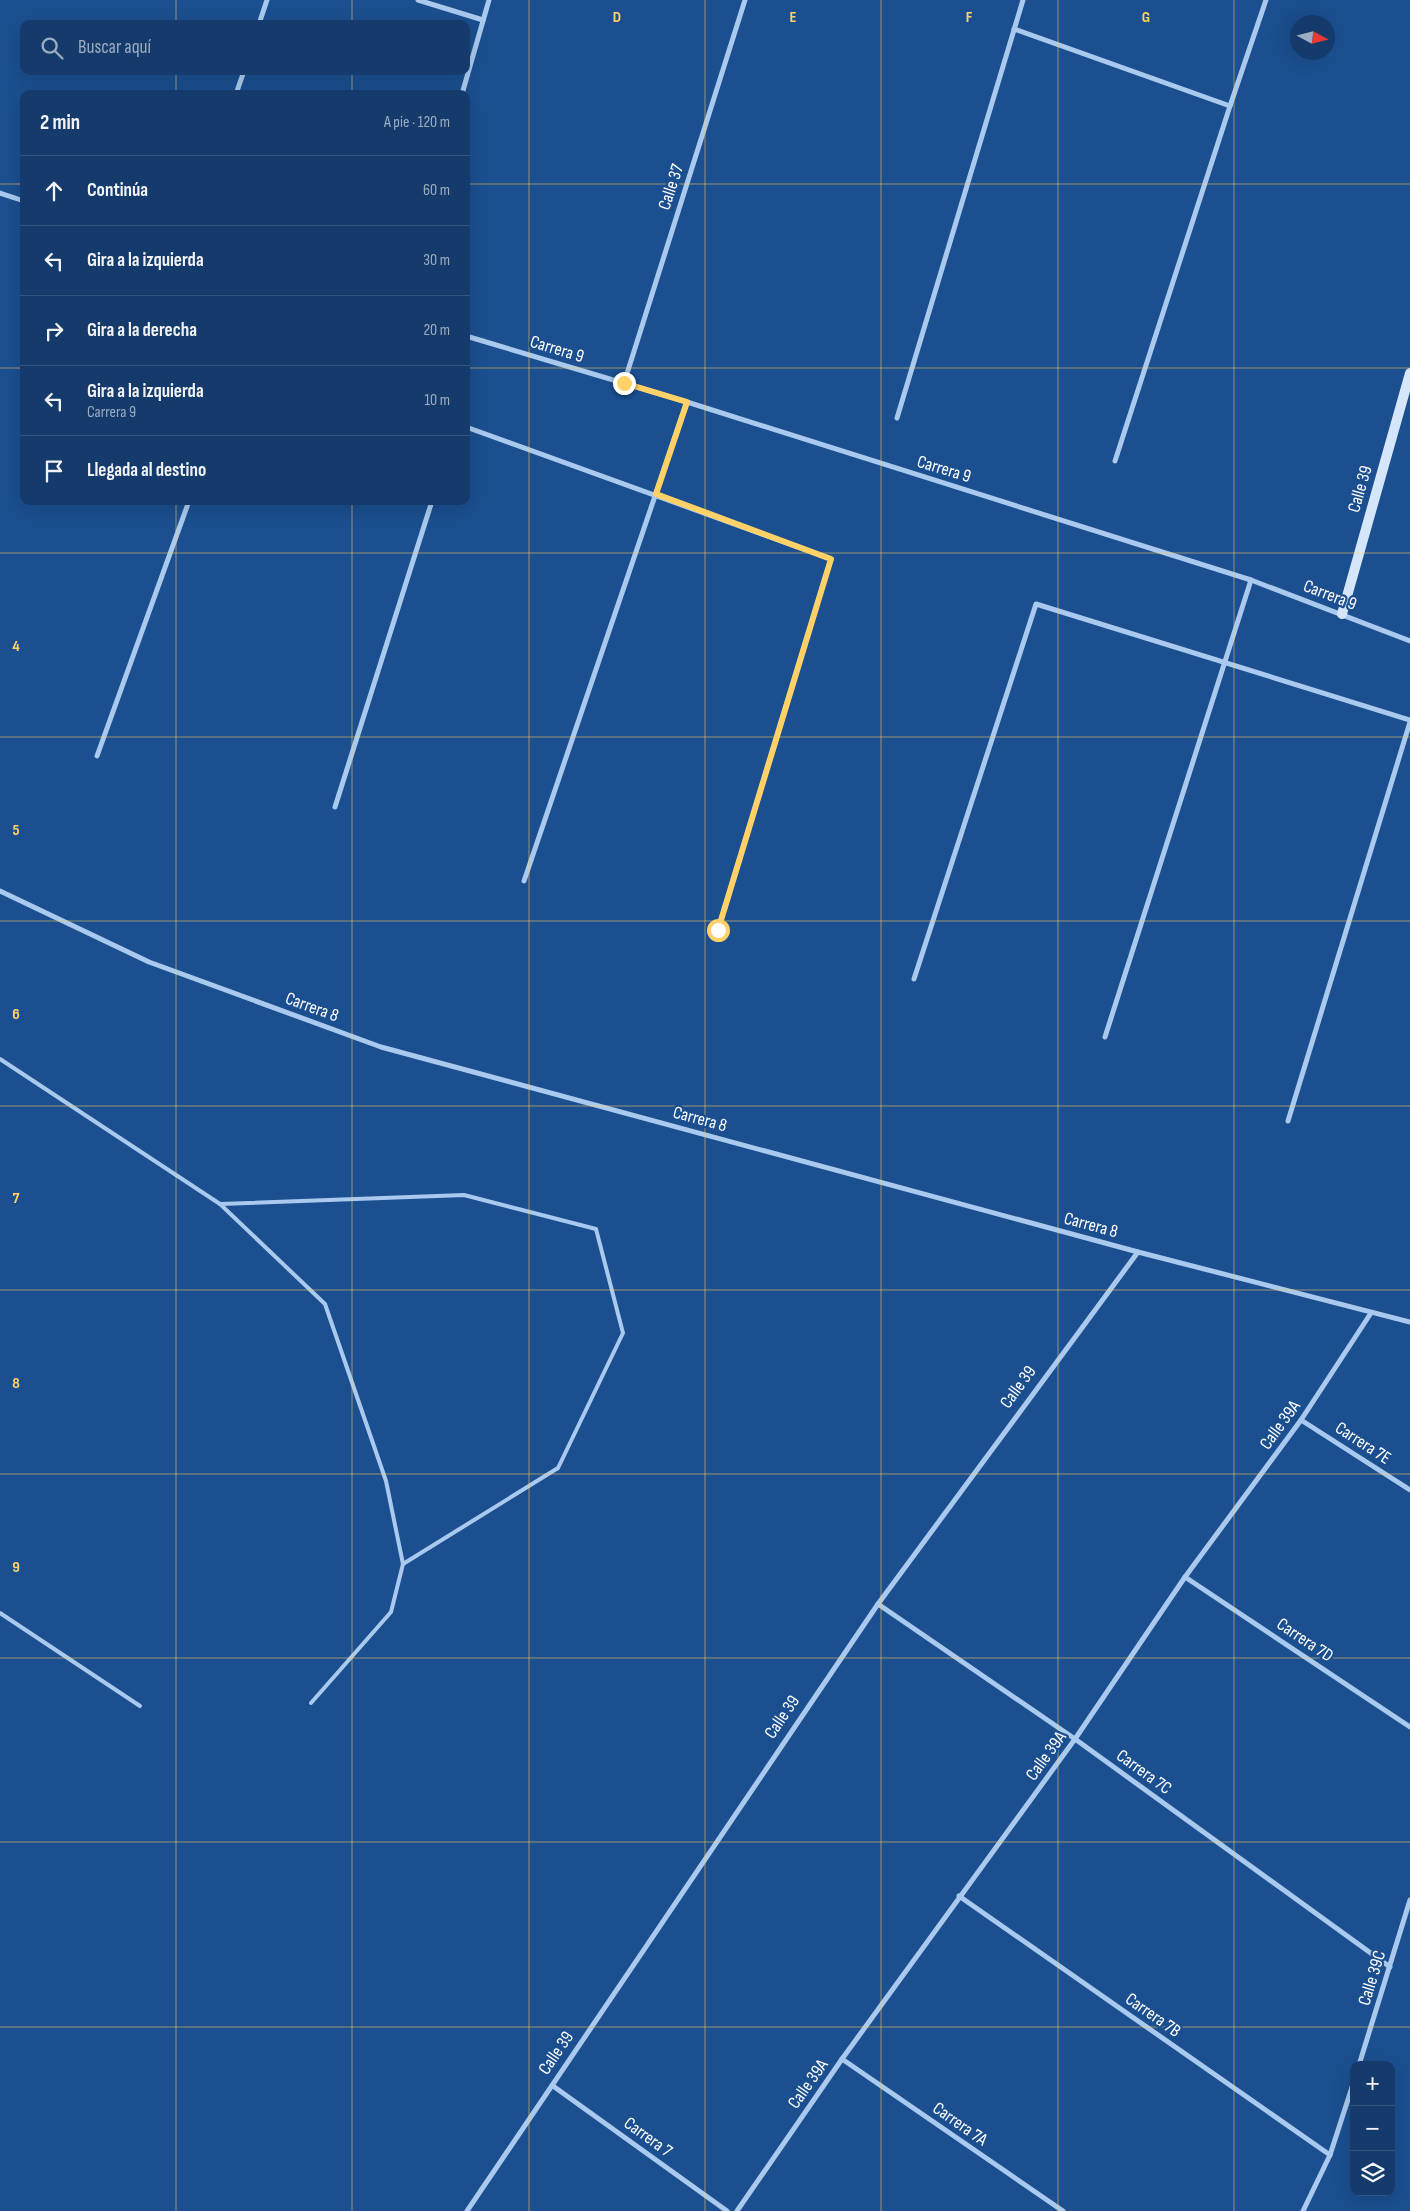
<!DOCTYPE html>
<html lang="es">
<meta charset="utf-8">
<style>
body{margin:0;font-family:"Sofia Sans Condensed",sans-serif;background:#1d4271;color:#f1f3f6}
.controls{position:absolute;right:15px;bottom:15px;display:grid;overflow:hidden;border-radius:10px;box-shadow:0 5px 20px #0002}
.controls button{width:45px;height:45px;display:grid;place-items:center;padding:0;border:0;border-bottom:1px solid #33557e;background:#143b6b;color:#f1f3f6;font:25px sans-serif}
.compass{position:absolute;left:1290px;top:15px;width:45px;height:45px;border-radius:50%;background:#143b6b;box-shadow:0 5px 20px #0002;rotate:97deg}
.stop{position:absolute;width:15px;height:15px;margin:-11px;border:4px solid #ffd166;border-radius:50%;background:#fff}
.stop.end{background:#ffd166;border-color:#fff;box-shadow:0 1px 5px #0008}
.list{margin:0;padding:0;list-style:none}
h2{display:flex;justify-content:space-between;align-items:center;height:65px;margin:0;padding:0 20px;font-size:21px}
h2 small{font-size:16px;font-weight:400;color:#9dadc1}
.list li{display:grid;grid-template-columns:32px 1fr auto;gap:15px;align-items:center;box-sizing:border-box;height:70px;padding:0 20px;border-top:1px solid #33557e}
.list b{display:block;font-size:19px;white-space:nowrap}
.list p{margin:0;font-size:16px;white-space:nowrap;color:#9dadc1}
.list em{font-size:16px;font-style:normal;color:#9dadc1}
.icon{flex:none;width:28px;height:28px;fill:none;stroke:currentColor;stroke-width:2;stroke-linecap:round;stroke-linejoin:round}
.map{position:relative;flex:none;width:1410px;height:2211px;overflow:hidden}
.search{position:absolute;background:#143b6b;box-shadow:0 5px 20px #0002;left:20px;top:20px;width:450px;height:55px;display:flex;align-items:center;gap:12px;box-sizing:border-box;padding:0 18px;border-radius:10px;color:#9dadc1;font-size:19px}
.panel{position:absolute;background:#143b6b;box-shadow:0 5px 20px #0002;left:20px;top:90px;width:450px;height:415px;border-radius:10px}
.map>svg:first-child{display:block}
</style>
<div class="map">
<svg width="1410" height="2211" viewBox="0 0 1410 2211">
<rect width="100%" height="100%" fill="#1b4f8f"/>
<g fill="none" stroke-linecap="round" stroke-linejoin="round">
<g stroke="#a9c9ee" stroke-width="4">
<polyline points="0,1059 220,1204 325,1304 386,1481 403,1564 391,1612 311,1703"/>
<polyline points="220,1204 464,1195 596,1229 623,1333 558,1468 403,1564"/>
<polyline points="0,1613 140,1706"/>
</g>
<g stroke="#a9c9ee" stroke-width="5">
<polyline points="418,0 483,20"/>
<polyline points="259,24 267,0"/>
<polyline points="1014,29 1230,106"/>
<polyline points="236,94 244,71"/>
<polyline points="462,94 489,0"/>
<polyline points="0,193 24,201"/>
<polyline points="466,336 687,402 1251,580 1410,641"/>
<polyline points="624,383 745,0"/>
<polyline points="897,418 1023,0"/>
<polyline points="466,427 831,559 718,930"/>
<polyline points="1115,461 1230,106 1266,0"/>
<polyline points="97,756 189,501"/>
<polyline points="335,807 432,501"/>
<polyline points="524,881 687,402"/>
<polyline points="0,891 149,962 381,1047 1138,1252 1410,1322"/>
<polyline points="914,979 1036,604 1410,720"/>
<polyline points="1105,1037 1251,580"/>
<polyline points="1288,1121 1410,722"/>
<polyline points="1301,1420 1410,1490"/>
<polyline points="1185,1577 1410,1727"/>
<polyline points="878,1604 1075,1739 1390,1967"/>
<polyline points="959,1896 1330,2155"/>
<polyline points="842,2059 1063,2211"/>
<polyline points="1359,2065 1410,1900"/>
<polyline points="553,2086 727,2211"/>
<polyline points="467,2211 878,1604 1138,1252"/>
<polyline points="737,2211 842,2059 1075,1739 1185,1577 1301,1420 1371,1313"/>
<polyline points="1303,2211 1330,2155 1354,2081"/>
</g>
<polyline stroke="#d6e6fa" stroke-width="10" points="1342,614 1410,373"/>
</g>
<g fill="none" stroke-linecap="round" stroke-linejoin="round">
<polyline stroke="#ffd166" stroke-width="6" points="624,383 687,402 656,494 831,559 718,930"/>
</g>
<path fill="none" stroke="#ffd166" stroke-width="1" stroke-opacity="0.55" d="M176 0V24M352 0V24M529 0V2211M705 0V2211M881 0V2211M1058 0V2211M1234 0V2211M176 71V94M352 71V94M0 184H24M466 184H1410M0 368H24M466 368H1410M176 501V2211M352 501V2211M0 553H1410M0 737H1410M0 921H1410M0 1106H1410M0 1290H1410M0 1474H1410M0 1658H1410M0 1842H1410M0 2027H1410"/>
<g text-anchor="middle" dominant-baseline="central" stroke-width="4.5" stroke-linejoin="round" paint-order="stroke">
<g font-size="18" fill="#fff" stroke="#1b4f8f">
<text transform="translate(671 187) rotate(-72)">Calle 37</text>
<text transform="translate(557 349) rotate(17)">Carrera 9</text>
<text transform="translate(944 469) rotate(17)">Carrera 9</text>
<text transform="translate(1360 489) rotate(-74)">Calle 39</text>
<text transform="translate(1330 595) rotate(21)">Carrera 9</text>
<text transform="translate(312 1007) rotate(20)">Carrera 8</text>
<text transform="translate(700 1119) rotate(15)">Carrera 8</text>
<text transform="translate(1091 1225) rotate(15)">Carrera 8</text>
<text transform="translate(1018 1387) rotate(-54)">Calle 39</text>
<text transform="translate(1280 1425) rotate(-54)">Calle 39A</text>
<text transform="translate(1363 1443) rotate(33)">Carrera 7E</text>
<text transform="translate(1305 1640) rotate(34)">Carrera 7D</text>
<text transform="translate(782 1717) rotate(-56)">Calle 39</text>
<text transform="translate(1046 1756) rotate(-54)">Calle 39A</text>
<text transform="translate(1144 1772) rotate(36)">Carrera 7C</text>
<text transform="translate(1372 1978) rotate(-73)">Calle 39C</text>
<text transform="translate(1153 2015) rotate(35)">Carrera 7B</text>
<text transform="translate(556 2053) rotate(-56)">Calle 39</text>
<text transform="translate(808 2084) rotate(-55)">Calle 39A</text>
<text transform="translate(960 2124) rotate(35)">Carrera 7A</text>
<text transform="translate(648 2137) rotate(36)">Carrera 7</text>
</g>
</g>
<g font-size="16" text-anchor="middle" font-weight="bold" fill="#ffd166" stroke="#1b4f8f" stroke-width="4.5" stroke-linejoin="round" paint-order="stroke">
<text x="617" y="22">D</text>
<text x="793" y="22">E</text>
<text x="969" y="22">F</text>
<text x="1146" y="22">G</text>
<text x="16" y="651">4</text>
<text x="16" y="835">5</text>
<text x="16" y="1019">6</text>
<text x="16" y="1203">7</text>
<text x="16" y="1388">8</text>
<text x="16" y="1572">9</text>
</g>
</svg>
<div class="controls">
<button>+</button>
<button>−</button>
<button><svg class="icon" aria-label="layers" viewBox="0 0 24 24"><path d="M12 4l9 5-9 5-9-5zM3 14l9 5 9-5"/></svg></button>
</div>
<svg class="compass" viewBox="-18 -18 36 36"><path d="M0-13l5 13h-10z" fill="#e53935"/><path d="M0 13l5-13h-10z" fill="#9dadc1"/></svg>
<div class="stop" style="left:718px;top:930px"></div>
<div class="stop end" style="left:624px;top:383px"></div>
<div class="search"><svg class="icon" aria-label="search" viewBox="0 0 24 24"><circle cx="10" cy="10" r="6"/><path d="M15 15l6 6"/></svg>Buscar aquí</div>
<section class="panel">
<h2>2 min<small>A pie · 120 m</small></h2>
<ul class="list">
<li><svg class="icon" aria-label="ahead" viewBox="0 0 24 24"><path d="M12 20V5M6 11l6-6 6 6"/></svg><div><b>Continúa</b></div><em>60 m</em></li>
<li><svg class="icon" aria-label="left" viewBox="0 0 24 24"><path d="M17 20v-9H6M10 6l-5 5 5 5"/></svg><div><b>Gira a la izquierda</b></div><em>30 m</em></li>
<li><svg class="icon" aria-label="right" viewBox="0 0 24 24"><path d="M7 20v-9h11M14 6l5 5-5 5"/></svg><div><b>Gira a la derecha</b></div><em>20 m</em></li>
<li><svg class="icon" aria-label="left" viewBox="0 0 24 24"><path d="M17 20v-9H6M10 6l-5 5 5 5"/></svg><div><b>Gira a la izquierda</b><p>Carrera 9</p></div><em>10 m</em></li>
<li><svg class="icon" aria-label="arrive" viewBox="0 0 24 24"><path d="M6 21V4h12l-3 4 3 4H6"/></svg><div><b>Llegada al destino</b></div></li>
</ul>
</section>
</div>
